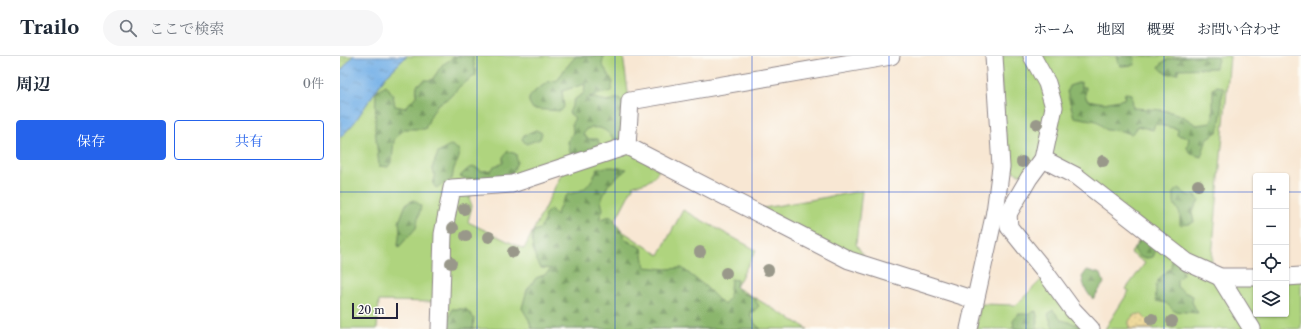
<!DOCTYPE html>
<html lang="ja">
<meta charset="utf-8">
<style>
body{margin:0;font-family:"Libre Caslon Text","Noto Serif JP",serif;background:#f6f6f7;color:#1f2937}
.controls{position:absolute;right:12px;bottom:12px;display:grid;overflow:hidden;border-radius:4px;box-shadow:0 1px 3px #0004}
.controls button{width:36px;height:36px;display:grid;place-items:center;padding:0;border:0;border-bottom:1px solid #e0e1e3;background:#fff;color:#1f2937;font:20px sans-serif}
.scale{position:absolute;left:12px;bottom:10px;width:46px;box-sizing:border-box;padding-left:4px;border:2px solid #22223b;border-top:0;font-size:11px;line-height:14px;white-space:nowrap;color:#22223b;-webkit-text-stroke:3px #fdfcf7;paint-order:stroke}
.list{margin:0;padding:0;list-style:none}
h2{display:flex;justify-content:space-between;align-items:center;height:52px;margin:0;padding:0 16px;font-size:17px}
h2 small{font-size:13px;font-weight:400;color:#747a83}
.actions{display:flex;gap:8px;padding:12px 16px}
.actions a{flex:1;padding:9px 0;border:1px solid #2563eb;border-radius:4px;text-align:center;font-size:14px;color:#2563eb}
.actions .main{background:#2563eb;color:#fff}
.icon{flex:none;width:22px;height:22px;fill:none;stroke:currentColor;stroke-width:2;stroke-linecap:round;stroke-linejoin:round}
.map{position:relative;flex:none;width:961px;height:273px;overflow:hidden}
header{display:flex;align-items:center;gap:24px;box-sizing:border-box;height:56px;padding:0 20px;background:#fff;border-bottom:1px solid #e0e1e3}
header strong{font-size:19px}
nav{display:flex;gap:22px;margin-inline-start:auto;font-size:14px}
.search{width:280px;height:36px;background:#f6f6f7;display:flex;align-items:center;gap:10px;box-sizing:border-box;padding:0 14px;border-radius:22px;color:#747a83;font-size:15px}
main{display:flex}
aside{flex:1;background:#fff}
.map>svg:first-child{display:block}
</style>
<header>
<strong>Trailo</strong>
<div class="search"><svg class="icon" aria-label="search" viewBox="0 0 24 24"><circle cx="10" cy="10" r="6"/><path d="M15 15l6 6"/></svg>ここで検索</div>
<nav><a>ホーム</a><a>地図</a><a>概要</a><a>お問い合わせ</a></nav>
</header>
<main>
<aside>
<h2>周辺<small>0件</small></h2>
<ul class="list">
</ul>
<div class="actions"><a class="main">保存</a><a>共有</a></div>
</aside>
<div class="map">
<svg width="961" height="273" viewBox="0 0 961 273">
<defs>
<pattern id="forest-firs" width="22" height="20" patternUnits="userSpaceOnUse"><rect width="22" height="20" fill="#8bb66d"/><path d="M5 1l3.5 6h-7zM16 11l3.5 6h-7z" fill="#71945b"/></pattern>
<pattern id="wetland-marsh" width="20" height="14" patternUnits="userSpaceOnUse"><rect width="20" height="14" fill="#afd47e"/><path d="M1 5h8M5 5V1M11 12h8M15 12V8" fill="none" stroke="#96b66e"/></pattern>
<pattern id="sand-dots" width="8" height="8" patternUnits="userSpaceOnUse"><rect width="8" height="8" fill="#eeda9e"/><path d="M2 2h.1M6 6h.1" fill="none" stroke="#ccbb89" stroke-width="1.8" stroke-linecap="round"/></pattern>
<pattern id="water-ripples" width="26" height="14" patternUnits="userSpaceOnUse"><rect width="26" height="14" fill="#76b1e7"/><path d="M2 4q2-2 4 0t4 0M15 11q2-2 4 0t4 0" fill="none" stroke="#6090bc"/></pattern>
</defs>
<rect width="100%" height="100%" fill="#fdfcf7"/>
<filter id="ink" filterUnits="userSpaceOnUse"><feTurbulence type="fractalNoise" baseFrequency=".025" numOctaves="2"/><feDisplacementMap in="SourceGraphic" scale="8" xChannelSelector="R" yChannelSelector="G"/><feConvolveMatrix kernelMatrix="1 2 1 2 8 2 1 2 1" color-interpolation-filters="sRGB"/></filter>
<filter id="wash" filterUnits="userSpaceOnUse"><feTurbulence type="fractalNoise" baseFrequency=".012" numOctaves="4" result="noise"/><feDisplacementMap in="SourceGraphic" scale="16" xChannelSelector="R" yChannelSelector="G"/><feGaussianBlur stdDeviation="0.9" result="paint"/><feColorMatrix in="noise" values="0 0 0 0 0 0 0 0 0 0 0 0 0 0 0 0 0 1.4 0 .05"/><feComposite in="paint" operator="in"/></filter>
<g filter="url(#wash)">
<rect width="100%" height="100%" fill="#f8e7d3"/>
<g fill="#afd47e" stroke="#687b5c">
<polygon points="67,0 283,0 289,43 287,90 172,127 112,131 100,246 39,245 37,273 0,273 0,82 14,67 45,21"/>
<polygon points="659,0 890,0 871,212 706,102 688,118 677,118 668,109"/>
<path d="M287 92 319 114C311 126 308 126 294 129L273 169 319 199 343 154 416 194 396 231 468 273H102L114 134 136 133 129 142 132 150 128 166 184 193 224 113Z"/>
<polygon points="522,135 516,188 527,205 412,154"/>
<polygon points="805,176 847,207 916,222 916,258 946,258 946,222 961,222 961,273 765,273 789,235 786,233 805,207 791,197"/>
<polygon points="703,222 749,273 635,273 641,248 676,249"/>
</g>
<g fill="url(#forest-firs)" stroke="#566c54">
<polygon points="116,0 134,0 133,3 136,19 120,30 110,41 97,49 91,59 85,73 64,73 54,84 52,105 48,111 39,110 35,73 36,35 46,29 53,39 55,50 65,52 76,40 77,29 85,24 92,24 102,9"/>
<path d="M236 0H264L262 8 273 26 271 35 249 41 267 45 280 42 284 51 282 84 274 83C264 72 261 70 246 73L243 79 249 83H258L259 87 256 94 237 101 230 96 228 86 233 76 232 67 235 62 229 57 235 43 244 37 245 28 222 35 224 51 221 55 193 53 189 46V42L195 35 208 26 218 24 224 14Z"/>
<polygon points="778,0 794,0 795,9 781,10 778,7"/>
<path d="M849 0H876L878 4 875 12 838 13V17C829 19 825 18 819 11 826 0 835 3 849 0Z"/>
<path d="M741 26V31H746L745 39 747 44 764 47 784 43 785 37 792 38 793 52C819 54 834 52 856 69L871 67 873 60V33L877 30 882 31 884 34 881 44 882 55 878 75 867 83 861 101 851 98 847 92 849 82 837 79 838 73 815 68 813 74 797 70 796 74 791 78 782 75 766 74 757 65 734 61 727 36 729 30Z"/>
<polygon points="196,74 202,77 200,83 186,88 182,83 184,79"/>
<path d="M111 89 119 94C120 102 118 104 115 110 113 114 113 119 112 123L96 132 93 128 95 121 93 114V109L98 97Z"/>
<polygon points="168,95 176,98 177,106 172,118 169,121 126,123 120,120 129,112 135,111 142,115 152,114 154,110 163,107 163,101"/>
<path d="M272 111 287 113 268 129 261 145 263 153 259 164 270 160 275 165 286 184 302 192 305 211 326 213 342 212 366 231 384 249 389 242 391 223 397 224 396 231 402 237 413 241 419 250 410 259 416 269 421 273H192L189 264 182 252 187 234 196 222 204 219 212 213 201 212C193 199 191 190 193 175L200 173 204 167 205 158 211 153 216 160 222 145 228 138C247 135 250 128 258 112Z"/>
<polygon points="838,132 847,139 856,140 859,144 852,157 854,166 849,168 840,169 840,158 834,147 834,136"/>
<polygon points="74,144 81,150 76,172 59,191 58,189 60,174 59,166 66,148"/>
<path d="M803 179 818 189 813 201C803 203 798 203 794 192Z"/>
<path d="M832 202 840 203 843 218 837 224V231L844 236 853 240 852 246 858 257 834 255 826 247 816 245C815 226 816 224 831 212Z"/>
<path d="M747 214 761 218 764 227 753 243C746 236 744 231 742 221Z"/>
<polygon points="112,253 126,253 134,262 133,273 109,273 109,262"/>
<path d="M713 254 721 264C729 266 736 267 742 273H713L708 258Z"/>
<polygon points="696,255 698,265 696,273 674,273 673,264 678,258 686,258"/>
</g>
<polygon fill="url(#wetland-marsh)" stroke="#687b5c" points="1,0 13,0 0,16 0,1"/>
<polygon fill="url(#sand-dots)" stroke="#887e6c" points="801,258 809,266 813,273 789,273 789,265 794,259"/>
<polygon fill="url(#water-ripples)" stroke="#4c6a91" points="13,0 67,0 45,21 14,67 0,82 0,16"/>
</g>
<g filter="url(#ink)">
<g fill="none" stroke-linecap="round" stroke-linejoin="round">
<defs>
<g id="minor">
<polyline points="551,0 290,45 287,90 509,204 635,244"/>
<polyline points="703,103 736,120 847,206 880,221 916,221"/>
<polyline points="655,156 668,158 689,122 703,103 714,51 707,27 692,0"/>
<polyline points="668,158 669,171 703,213 733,254 751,273"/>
<polyline points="880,221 912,273"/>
<polyline points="946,221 961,220"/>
<polyline points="100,273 103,178 112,132 172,128 287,90"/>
<polyline points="629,273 655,156 661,111 654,0"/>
</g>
</defs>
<use href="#minor" stroke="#8d8487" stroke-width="19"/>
<use href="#minor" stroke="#fff" stroke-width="17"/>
</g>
<g fill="#99988a">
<circle cx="697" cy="68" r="6"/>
<circle cx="763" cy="105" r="6"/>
<circle cx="682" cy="106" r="6"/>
<circle cx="858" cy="129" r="6"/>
<circle cx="124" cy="153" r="6"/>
<circle cx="113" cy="172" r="6"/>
<circle cx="126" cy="180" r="6"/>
<circle cx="149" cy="181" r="6"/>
<circle cx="173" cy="196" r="6"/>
<circle cx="360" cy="196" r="6"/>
<circle cx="111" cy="207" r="6"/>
<circle cx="428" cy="214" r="6"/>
<circle cx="386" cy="217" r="6"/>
<circle cx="812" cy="263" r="6"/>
<circle cx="832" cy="265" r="6"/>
</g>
</g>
<path fill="none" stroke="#1d4ed8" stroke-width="1" stroke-opacity="0.55" d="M137 0V273M275 0V273M412 0V273M549 0V273M686 0V273M824 0V273M0 136H916M946 136H961"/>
</svg>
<div class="controls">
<button>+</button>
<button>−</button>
<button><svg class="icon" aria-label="locate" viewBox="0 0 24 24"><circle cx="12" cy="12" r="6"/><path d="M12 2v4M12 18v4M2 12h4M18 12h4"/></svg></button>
<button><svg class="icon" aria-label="layers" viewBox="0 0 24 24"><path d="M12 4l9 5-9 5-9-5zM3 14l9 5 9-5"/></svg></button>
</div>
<div class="scale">20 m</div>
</div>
</main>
